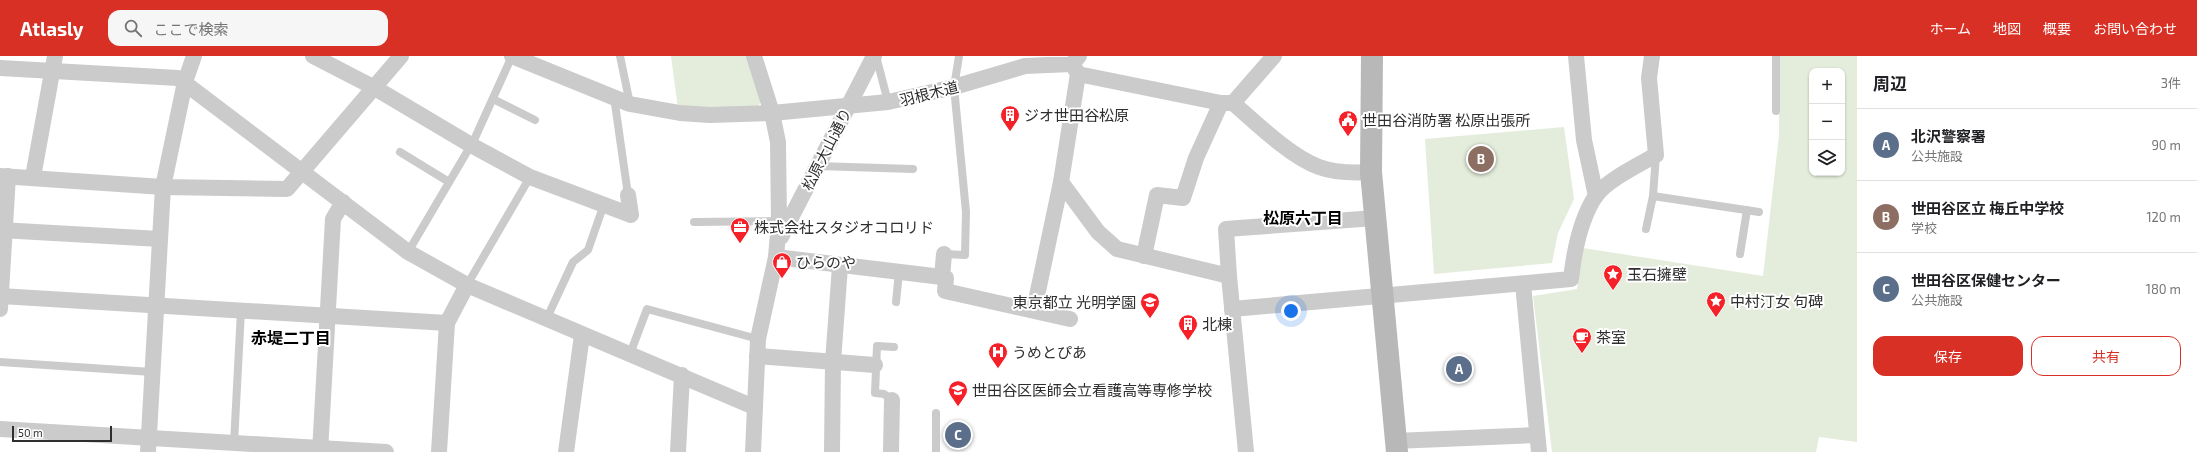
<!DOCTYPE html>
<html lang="ja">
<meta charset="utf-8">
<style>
body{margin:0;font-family:"Exo 2","Noto Sans JP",sans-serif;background:#f6f6f6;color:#202124}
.controls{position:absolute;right:12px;top:12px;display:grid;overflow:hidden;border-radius:8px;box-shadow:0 1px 3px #0004}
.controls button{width:36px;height:36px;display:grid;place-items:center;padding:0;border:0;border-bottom:1px solid #e0e0e0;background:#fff;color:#202124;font:20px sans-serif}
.scale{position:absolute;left:12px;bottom:10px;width:100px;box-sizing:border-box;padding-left:4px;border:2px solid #2e2e2e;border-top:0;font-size:11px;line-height:14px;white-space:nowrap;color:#2e2e2e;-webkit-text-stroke:3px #fff;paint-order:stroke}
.you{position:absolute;left:1291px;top:255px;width:14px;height:14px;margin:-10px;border:3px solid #fff;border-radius:50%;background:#1a73e8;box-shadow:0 0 0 6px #1a73e833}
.badge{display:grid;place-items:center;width:26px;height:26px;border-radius:50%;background:#d93025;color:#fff;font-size:13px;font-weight:700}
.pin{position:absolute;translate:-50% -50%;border:2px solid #fff;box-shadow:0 1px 4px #0006}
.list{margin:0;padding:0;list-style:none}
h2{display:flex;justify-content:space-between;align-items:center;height:52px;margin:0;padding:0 16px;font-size:17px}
h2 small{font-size:13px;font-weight:400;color:#757577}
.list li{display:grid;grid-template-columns:26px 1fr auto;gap:12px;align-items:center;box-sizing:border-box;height:72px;padding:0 16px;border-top:1px solid #e0e0e0}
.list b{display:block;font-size:15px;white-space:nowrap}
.list p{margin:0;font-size:13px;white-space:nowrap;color:#757577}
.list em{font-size:13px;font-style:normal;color:#757577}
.actions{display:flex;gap:8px;padding:12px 16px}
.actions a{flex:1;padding:9px 0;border:1px solid #d93025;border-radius:12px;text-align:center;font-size:14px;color:#d93025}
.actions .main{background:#d93025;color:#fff}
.icon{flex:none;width:22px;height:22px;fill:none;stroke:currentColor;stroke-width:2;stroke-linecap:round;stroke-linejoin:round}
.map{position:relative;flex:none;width:1857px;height:396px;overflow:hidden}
header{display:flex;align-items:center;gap:24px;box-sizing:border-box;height:56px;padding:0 20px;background:#d93025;color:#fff}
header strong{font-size:19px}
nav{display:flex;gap:22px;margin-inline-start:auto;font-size:14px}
.search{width:280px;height:36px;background:#f6f6f6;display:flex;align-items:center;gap:10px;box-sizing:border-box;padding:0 14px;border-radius:12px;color:#757577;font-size:15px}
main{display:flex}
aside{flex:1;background:#fff}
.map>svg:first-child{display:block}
</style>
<header>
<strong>Atlasly</strong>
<div class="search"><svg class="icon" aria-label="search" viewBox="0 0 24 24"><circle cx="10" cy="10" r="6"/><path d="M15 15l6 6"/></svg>ここで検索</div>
<nav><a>ホーム</a><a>地図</a><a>概要</a><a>お問い合わせ</a></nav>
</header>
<main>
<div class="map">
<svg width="1857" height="396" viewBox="0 0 1857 396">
<rect width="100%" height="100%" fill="#fff"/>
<g fill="#e4eddb" fill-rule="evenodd">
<polygon points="671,0 749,0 763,43 758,50 678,53"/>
<path d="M1779 0H1857V386L1819 381 1816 396H1552L1533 240 1577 233 1583 192 1763 220 1779 79ZM1812 15H1842V117H1812Z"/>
<polygon points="1564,71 1574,143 1558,177 1552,207 1434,218 1425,83"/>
</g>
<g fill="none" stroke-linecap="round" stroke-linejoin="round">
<g stroke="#cbcbcb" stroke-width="8">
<polyline points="620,0 630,48"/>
<polyline points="876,0 888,46"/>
<polyline points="614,41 628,139"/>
<polyline points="493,43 535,64"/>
<polyline points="1776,55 1776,0"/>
<polyline points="400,96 449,126"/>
<polyline points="817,110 913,113"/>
<polyline points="1653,140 1759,156"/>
<polyline points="694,166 779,165"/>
<polyline points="1646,173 1653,140 1656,99"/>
<polyline points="408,196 474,84 512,0"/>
<polyline points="944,198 965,199 966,156 954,31 959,0"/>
<polyline points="1740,198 1747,154"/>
<polyline points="467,229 530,121"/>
<polyline points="896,246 899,216"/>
<polyline points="546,264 573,206 588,194 604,148"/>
<polyline points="630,298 647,253 758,283"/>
<polyline points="0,306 152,316"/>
<polyline points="892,344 884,338 875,337 877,290 894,291"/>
<polyline points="936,357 936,396"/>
<polyline points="234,387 241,255"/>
</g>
<g stroke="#cbcbcb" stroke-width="16">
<polyline points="313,0 375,32 471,89 530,121 631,159 628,139"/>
<polyline points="512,0 630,48 680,57 710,59 772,57 888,46 954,31 1025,10 1072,8 1079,0"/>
<polyline points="1576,0 1584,84 1596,140"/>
<polyline points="0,12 178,22 408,196 467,229 754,351"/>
<path d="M1078 18 1221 47H1233C1256 67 1291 101 1319 111 1335 117 1354 117 1371 116"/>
<polyline points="1233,47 1274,0"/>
<polyline points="0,120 163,131 287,133 401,0"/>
<polyline points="33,121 55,0"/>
<polyline points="1061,126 1098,176 1117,193 1229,220"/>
<polyline points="0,174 160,183"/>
<polyline points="781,181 874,0"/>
<polyline points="944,198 942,221 946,222 945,235 1070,263"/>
<polyline points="1144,200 1157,139 1183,142 1196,102 1221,47"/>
<polyline points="776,201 942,221"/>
<polyline points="1523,228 1539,396"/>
<polyline points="0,240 447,267"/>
<polyline points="0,253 8,120"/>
<path d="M1232 253 1571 223C1574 196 1580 164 1595 141 1605 125 1640 108 1656 99L1649 22 1652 0"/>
<polyline points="1034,254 1061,126 1078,18 1073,9"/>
<polyline points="757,300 875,309"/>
<polyline points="0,373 386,396"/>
<polyline points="1395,385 1537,379"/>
<polyline points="148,396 163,131 185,26 194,0"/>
<polyline points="320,396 333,163 343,146"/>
<polyline points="439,396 447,267 467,229"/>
<polyline points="566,396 582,279"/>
<polyline points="678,396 682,319"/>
<polyline points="753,396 758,283 776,201 779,165 778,86 772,57 754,0"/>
<polyline points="832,396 833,306 840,210"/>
<polyline points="891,396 892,344"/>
<polyline points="1246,396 1229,220 1226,173 1375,162"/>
</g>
<polyline stroke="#b8b8b8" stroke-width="22" points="1372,0 1371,116 1397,396"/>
</g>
<defs>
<symbol id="building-pin" viewBox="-11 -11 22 30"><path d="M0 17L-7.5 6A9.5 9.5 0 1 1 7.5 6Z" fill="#f52129" stroke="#fff"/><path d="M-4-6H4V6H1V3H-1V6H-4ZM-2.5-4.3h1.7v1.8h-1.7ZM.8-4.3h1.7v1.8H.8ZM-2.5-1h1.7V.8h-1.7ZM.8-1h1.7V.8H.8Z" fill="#fff"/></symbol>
<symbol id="civic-pin" viewBox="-11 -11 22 30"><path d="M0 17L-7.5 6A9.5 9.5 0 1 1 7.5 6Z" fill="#f52129" stroke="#fff"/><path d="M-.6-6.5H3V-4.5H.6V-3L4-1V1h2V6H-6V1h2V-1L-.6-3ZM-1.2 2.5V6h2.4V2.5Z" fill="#fff"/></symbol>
<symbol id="office-pin" viewBox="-11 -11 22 30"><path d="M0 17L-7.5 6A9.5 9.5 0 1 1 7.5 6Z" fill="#f52129" stroke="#fff"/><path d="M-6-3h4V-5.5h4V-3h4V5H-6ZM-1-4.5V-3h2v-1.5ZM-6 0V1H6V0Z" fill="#fff"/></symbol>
<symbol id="shop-pin" viewBox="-11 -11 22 30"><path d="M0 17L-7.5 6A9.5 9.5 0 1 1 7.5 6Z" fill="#f52129" stroke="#fff"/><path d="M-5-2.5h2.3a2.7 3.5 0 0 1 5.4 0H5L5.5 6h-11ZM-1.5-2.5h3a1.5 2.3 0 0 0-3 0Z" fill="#fff"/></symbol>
<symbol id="sight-pin" viewBox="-11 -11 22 30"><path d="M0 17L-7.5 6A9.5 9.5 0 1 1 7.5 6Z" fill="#f52129" stroke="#fff"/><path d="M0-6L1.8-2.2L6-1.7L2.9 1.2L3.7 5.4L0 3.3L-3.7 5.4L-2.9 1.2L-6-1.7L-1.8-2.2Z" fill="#fff"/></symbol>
<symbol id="school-pin" viewBox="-11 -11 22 30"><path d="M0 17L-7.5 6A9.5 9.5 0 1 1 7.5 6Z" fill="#f52129" stroke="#fff"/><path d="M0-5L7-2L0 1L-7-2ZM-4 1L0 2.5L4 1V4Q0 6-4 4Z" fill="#fff"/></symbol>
<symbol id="cafe-pin" viewBox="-11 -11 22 30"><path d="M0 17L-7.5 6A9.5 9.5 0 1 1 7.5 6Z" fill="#f52129" stroke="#fff"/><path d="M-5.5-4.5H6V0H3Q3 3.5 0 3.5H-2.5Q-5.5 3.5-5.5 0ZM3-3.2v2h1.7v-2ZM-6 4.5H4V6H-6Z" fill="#fff"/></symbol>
<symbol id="hospital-pin" viewBox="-11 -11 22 30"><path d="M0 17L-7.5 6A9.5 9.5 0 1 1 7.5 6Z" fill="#f52129" stroke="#fff"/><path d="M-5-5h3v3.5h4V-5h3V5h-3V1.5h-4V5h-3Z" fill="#fff"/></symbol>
</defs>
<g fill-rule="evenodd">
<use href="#building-pin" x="999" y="48" width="22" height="30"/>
<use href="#civic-pin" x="1337" y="53" width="22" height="30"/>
<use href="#office-pin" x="729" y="160" width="22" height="30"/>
<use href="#shop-pin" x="771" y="195" width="22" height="30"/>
<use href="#sight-pin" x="1602" y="207" width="22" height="30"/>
<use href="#sight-pin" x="1705" y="234" width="22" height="30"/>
<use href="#school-pin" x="1139" y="235" width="22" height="30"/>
<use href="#building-pin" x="1177" y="257" width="22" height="30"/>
<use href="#cafe-pin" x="1571" y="270" width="22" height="30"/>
<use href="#hospital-pin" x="987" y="285" width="22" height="30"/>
<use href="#school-pin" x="947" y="323" width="22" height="30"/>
</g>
<g text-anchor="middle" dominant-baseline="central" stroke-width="4" stroke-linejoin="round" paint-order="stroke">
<g font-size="15" fill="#2e2e2e" stroke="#fff">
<text transform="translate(929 37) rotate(-14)">羽根木道</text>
<text transform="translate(826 93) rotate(-63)">松原大山通り</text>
</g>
<g font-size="15" fill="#2e2e2e" stroke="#fff" text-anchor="start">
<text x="1024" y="59">ジオ世田谷松原</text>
<text x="1362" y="64">世田谷消防署 松原出張所</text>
<text x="754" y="171">株式会社スタジオコロリド</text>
<text x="796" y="206">ひらのや</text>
<text x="1627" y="218">玉石擁壁</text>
<text x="1730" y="245">中村汀女 句碑</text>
<text x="1136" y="246" text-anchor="end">東京都立 光明学園</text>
<text x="1202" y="268">北棟</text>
<text x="1596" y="281">茶室</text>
<text x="1012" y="296">うめとぴあ</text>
<text x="972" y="334">世田谷区医師会立看護高等専修学校</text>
</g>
<g font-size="16" font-weight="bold" fill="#000" stroke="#fff">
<text x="1303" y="161">松原六丁目</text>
<text x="291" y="281">赤堤二丁目</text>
</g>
</g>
</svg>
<div class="controls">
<button>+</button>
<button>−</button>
<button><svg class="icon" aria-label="layers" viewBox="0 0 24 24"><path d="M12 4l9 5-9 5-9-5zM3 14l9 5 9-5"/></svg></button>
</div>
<div class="scale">50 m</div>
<div class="you"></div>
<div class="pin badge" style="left:1459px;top:313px;background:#5c6f8a">A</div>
<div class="pin badge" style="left:1481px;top:103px;background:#8d6e63">B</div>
<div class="pin badge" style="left:958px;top:379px;background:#5c6f8a">C</div>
</div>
<aside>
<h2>周辺<small>3件</small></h2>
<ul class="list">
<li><span class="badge" style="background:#5c6f8a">A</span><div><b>北沢警察署</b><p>公共施設</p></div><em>90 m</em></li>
<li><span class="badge" style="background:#8d6e63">B</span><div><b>世田谷区立 梅丘中学校</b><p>学校</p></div><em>120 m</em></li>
<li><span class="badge" style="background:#5c6f8a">C</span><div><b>世田谷区保健センター</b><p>公共施設</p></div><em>180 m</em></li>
</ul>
<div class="actions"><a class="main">保存</a><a>共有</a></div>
</aside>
</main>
